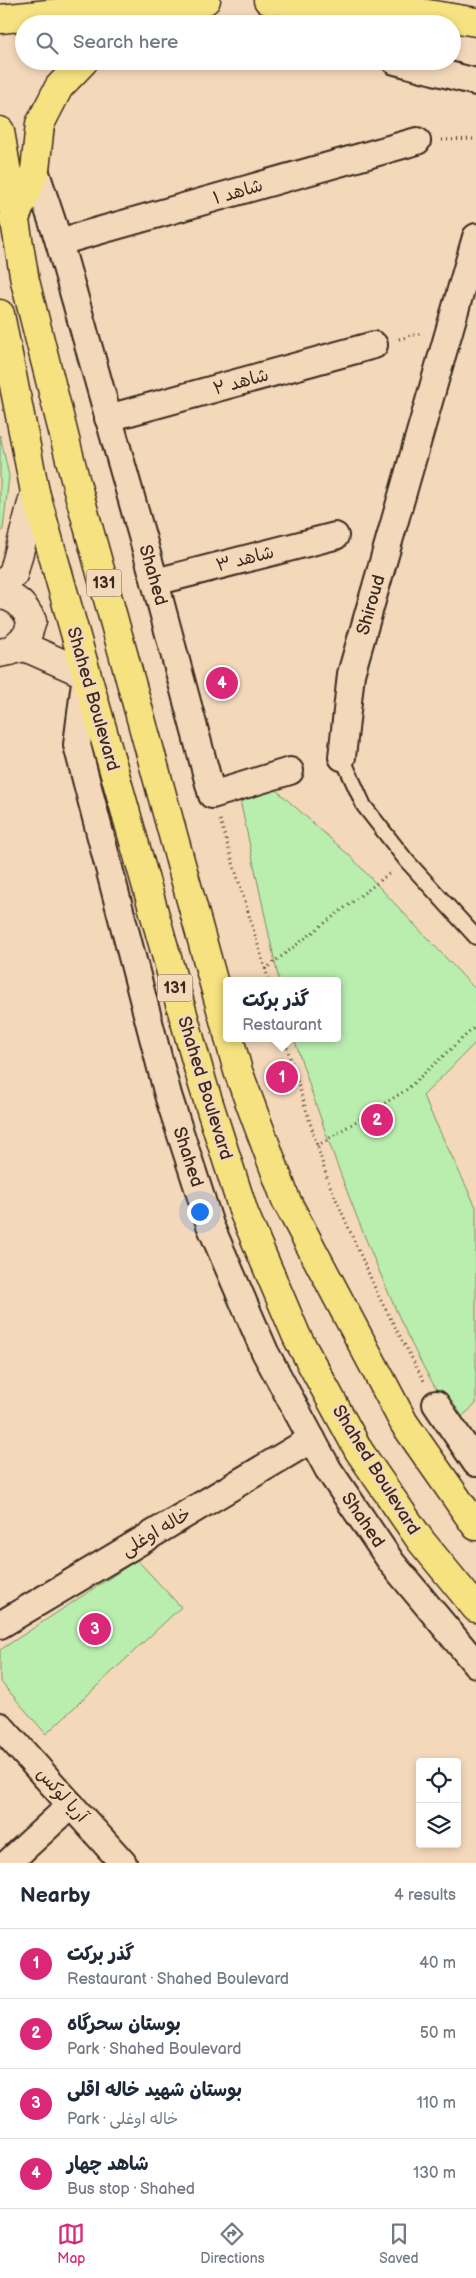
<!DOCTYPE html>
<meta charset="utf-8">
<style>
body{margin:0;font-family:"Balsamiq Sans","Playpen Sans Arabic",sans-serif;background:#f6f6f7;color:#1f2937}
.controls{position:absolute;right:15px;bottom:15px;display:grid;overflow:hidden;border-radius:5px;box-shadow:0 2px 8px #0003}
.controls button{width:45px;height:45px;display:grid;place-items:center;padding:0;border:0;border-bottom:1px solid #e0e1e3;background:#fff;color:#1f2937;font:25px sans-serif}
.you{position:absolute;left:199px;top:1211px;width:18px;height:18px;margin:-12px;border:4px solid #fff;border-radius:50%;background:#1a73e8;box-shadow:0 0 0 8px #1a73e833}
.badge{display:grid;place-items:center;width:32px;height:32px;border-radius:50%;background:#db2777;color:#fff;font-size:16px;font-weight:700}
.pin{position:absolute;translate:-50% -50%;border:2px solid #fff;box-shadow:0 1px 5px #0006}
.popup{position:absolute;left:223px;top:977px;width:118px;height:65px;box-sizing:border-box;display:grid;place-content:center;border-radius:5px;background:#fff;filter:drop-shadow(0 1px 4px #0005);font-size:16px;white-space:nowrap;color:#747a83}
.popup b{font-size:19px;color:#1f2937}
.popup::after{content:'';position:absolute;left:50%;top:100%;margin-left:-10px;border:10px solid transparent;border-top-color:#fff}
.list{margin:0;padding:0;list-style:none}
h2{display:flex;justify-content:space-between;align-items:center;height:65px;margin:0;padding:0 20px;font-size:21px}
h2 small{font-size:16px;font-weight:400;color:#747a83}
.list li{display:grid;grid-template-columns:32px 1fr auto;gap:15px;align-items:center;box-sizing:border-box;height:70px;padding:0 20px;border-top:1px solid #e0e1e3}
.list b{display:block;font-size:19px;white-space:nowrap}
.list p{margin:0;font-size:16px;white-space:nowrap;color:#747a83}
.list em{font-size:16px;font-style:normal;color:#747a83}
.icon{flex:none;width:28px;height:28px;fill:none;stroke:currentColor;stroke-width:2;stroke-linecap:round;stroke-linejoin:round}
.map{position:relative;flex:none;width:476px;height:1863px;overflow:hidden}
.search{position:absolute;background:#fff;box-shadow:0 2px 8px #0003;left:15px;right:15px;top:15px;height:55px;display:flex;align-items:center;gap:12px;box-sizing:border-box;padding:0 18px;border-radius:28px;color:#747a83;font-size:19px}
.sheet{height:345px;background:#fff}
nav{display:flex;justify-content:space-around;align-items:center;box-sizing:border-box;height:70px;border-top:1px solid #e0e1e3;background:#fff;font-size:14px;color:#747a83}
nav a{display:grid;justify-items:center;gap:2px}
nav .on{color:#db2777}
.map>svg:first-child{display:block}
</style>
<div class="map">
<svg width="476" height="1863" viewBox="0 0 476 1863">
<rect width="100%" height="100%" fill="#f4d8ba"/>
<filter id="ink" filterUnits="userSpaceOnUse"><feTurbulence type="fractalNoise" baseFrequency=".02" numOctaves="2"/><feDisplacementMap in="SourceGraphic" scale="10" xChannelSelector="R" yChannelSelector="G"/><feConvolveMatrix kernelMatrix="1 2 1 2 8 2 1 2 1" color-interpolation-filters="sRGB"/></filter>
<g filter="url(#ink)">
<g fill="#baeeaf" stroke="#7a8c66">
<polygon points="0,435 9,476 3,529 0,534"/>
<path d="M274 788 351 857 476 990V1042L423 1096 476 1207V1404L458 1420C425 1378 404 1329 383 1280 349 1202 321 1122 295 1041V1038H337V981H279L240 800Z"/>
<polygon points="137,1560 181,1607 46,1734 0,1681 0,1650"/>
</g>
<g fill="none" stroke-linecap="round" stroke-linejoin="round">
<defs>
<polyline id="lane" points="342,757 364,806 406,860 476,937"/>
<g id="street">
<polyline points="395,61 476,82"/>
<polyline points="35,170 59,242 155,582 212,795 290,771"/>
<polyline points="59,242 417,141"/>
<polyline points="108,418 374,345"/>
<polyline points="155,582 335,536"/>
<polyline points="86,674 77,745 168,1095 210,1225 265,1352 328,1469 392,1563 476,1664"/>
<polyline points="342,757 351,674 476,237"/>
<polyline points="436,1404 476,1463"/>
<polyline points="0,1625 312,1439"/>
<polyline points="0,1726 123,1863"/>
<polyline points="8,1863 71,1805"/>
</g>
<g id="secondary">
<polyline points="0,585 13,575 35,492"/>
<path d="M0 595C17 597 24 606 32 621L27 636 10 651"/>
<polyline points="0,653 25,647 86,674"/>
</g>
<g id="primary">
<polyline points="268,0 392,8 476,22"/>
<polyline points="167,14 206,0"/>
<polyline points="0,19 182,0"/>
<polyline points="0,131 25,281 75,479 227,1031"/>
<polyline points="14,221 35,170 40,124 59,87 84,61"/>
<polyline points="0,314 35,492 203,1085 244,1213 297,1337 359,1451 421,1541 476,1608"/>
<polyline points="229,1038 238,1071 286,1200 404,1423 476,1526"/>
</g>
</defs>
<use href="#lane" stroke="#3b2a1e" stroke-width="18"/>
<use href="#street" stroke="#3b2a1e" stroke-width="30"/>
<use href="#secondary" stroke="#3b2a1e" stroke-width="31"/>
<use href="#primary" stroke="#3b2a1e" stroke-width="31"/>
<g stroke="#3b2a1e" stroke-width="3" stroke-dasharray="1 4" stroke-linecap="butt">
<polyline points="442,140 476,139"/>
<polyline points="399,339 422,333"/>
<polyline points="220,820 269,981"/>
<polyline points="265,969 390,873"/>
<polyline points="284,1038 328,1181 379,1297 424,1381"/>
<polyline points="317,1146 406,1090 476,1026"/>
</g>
<use href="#lane" stroke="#f4d8ba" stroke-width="14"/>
<use href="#street" stroke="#f4d8ba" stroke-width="26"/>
<use href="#secondary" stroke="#f4d8ba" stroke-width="28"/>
<use href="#primary" stroke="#f6e281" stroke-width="28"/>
</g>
</g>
<g text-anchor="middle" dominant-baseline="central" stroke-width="5" stroke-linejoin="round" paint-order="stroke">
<g fill="#f4d8ba" stroke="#725e4d" stroke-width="1">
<rect x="86.5" y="569.5" width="35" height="27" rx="4"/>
<rect x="157.5" y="974.5" width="35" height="27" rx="4"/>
</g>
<g font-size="16" font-weight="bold" fill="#3b2a1e">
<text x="104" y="583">131</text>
<text x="175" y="988">131</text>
</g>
<g font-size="18" fill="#3b2a1e" stroke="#f4d8ba">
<text transform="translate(238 192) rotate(-16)">شاهد ۱</text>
<text transform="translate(241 382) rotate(-15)">شاهد ۲</text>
<text transform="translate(245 559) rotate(-14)">شاهد ۳</text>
<text transform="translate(153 575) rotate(74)">Shahed</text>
<text transform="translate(371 605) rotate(-74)">Shiroud</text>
<text transform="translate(93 699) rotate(74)">Shahed Boulevard</text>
<text transform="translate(205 1088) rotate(73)">Shahed Boulevard</text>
<text transform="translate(188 1157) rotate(72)">Shahed</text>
<text transform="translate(376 1470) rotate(58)">Shahed Boulevard</text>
<text transform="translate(363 1520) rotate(56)">Shahed</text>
<text transform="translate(156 1532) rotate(-31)">خاله اوغلی</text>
<text transform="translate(62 1795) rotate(48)">آریا لوکس</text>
</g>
</g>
</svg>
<div class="controls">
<button><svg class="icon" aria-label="locate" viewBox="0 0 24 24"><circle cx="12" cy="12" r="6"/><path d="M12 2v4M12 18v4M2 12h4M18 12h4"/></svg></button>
<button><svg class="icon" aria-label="layers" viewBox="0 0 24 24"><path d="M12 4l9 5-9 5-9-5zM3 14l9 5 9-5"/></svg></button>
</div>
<div class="you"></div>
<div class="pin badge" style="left:282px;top:1077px">1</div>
<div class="popup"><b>گذر برکت</b>Restaurant</div>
<div class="pin badge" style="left:377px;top:1120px">2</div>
<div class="pin badge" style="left:95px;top:1629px">3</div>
<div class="pin badge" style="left:222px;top:683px">4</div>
<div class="search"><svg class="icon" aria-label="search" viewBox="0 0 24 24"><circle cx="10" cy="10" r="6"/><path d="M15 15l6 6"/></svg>Search here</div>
</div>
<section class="sheet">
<h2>Nearby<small>4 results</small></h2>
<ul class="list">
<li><span class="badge">1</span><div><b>گذر برکت</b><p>Restaurant · Shahed Boulevard</p></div><em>40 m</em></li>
<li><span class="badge">2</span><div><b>بوستان سحرگاه</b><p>Park · Shahed Boulevard</p></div><em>50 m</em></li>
<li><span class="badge">3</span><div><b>بوستان شهید خاله اقلی</b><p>Park · خاله اوغلی</p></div><em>110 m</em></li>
<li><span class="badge">4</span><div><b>شاهد چهار</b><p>Bus stop · Shahed</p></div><em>130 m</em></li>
</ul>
</section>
<nav>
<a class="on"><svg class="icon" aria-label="map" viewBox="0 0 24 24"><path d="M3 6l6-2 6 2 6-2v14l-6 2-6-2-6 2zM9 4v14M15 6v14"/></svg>Map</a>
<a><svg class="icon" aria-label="directions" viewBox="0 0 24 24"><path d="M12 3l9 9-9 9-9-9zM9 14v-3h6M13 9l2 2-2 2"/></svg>Directions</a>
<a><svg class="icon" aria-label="saved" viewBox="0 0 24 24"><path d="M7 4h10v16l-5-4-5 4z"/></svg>Saved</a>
</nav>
